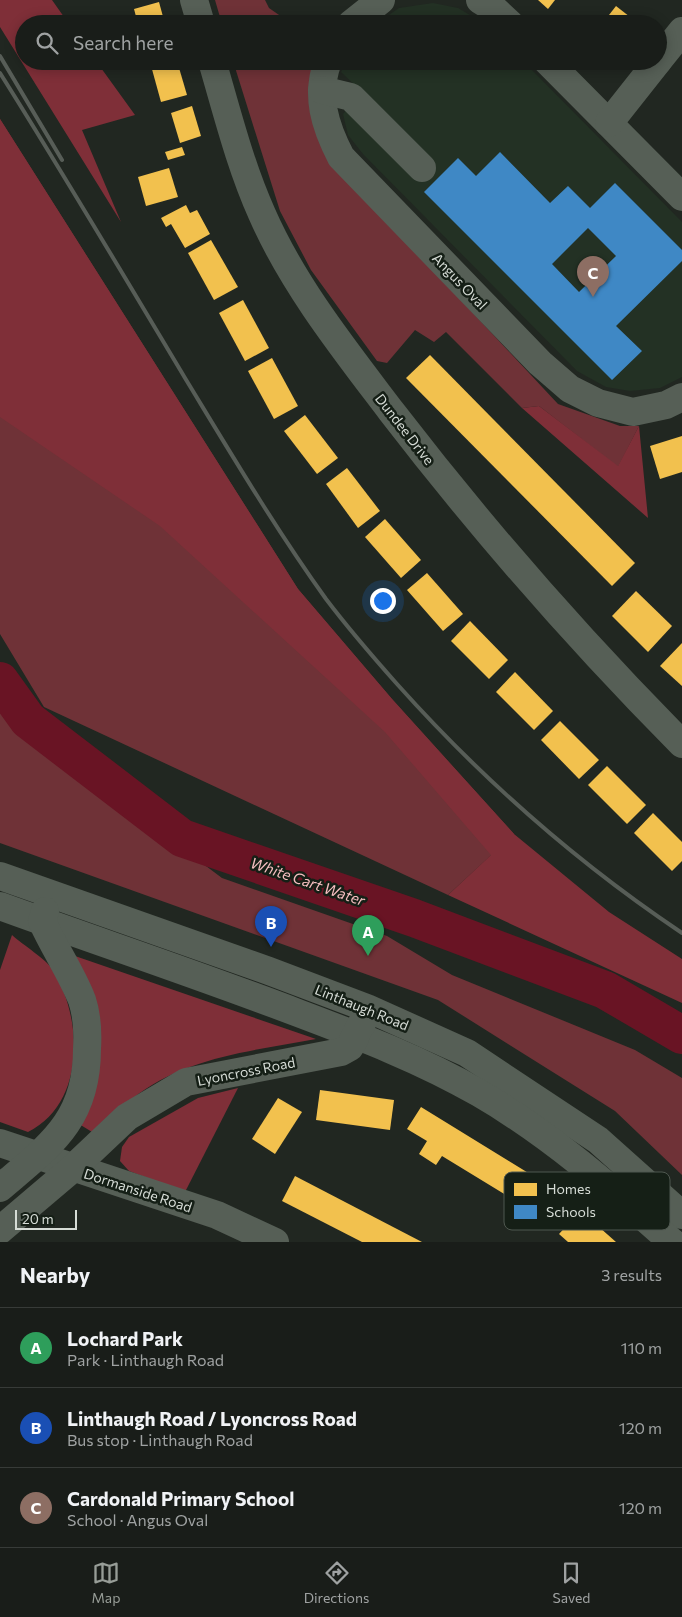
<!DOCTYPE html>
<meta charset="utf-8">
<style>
body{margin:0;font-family:Commissioner,sans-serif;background:#222622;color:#f1f3f6}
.scale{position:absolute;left:15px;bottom:12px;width:62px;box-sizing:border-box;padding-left:5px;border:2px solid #d6dcd6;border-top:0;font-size:14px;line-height:18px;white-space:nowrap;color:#d6dcd6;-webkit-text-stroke:4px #151f16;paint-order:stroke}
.you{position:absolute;left:382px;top:600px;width:18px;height:18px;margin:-12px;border:4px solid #fff;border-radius:50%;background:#1a73e8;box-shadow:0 0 0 8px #1a73e833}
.badge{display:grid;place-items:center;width:32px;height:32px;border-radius:50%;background:#979d97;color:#fff;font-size:16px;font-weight:700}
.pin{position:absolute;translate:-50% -41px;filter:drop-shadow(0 1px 2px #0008)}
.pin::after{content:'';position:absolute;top:26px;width:18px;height:15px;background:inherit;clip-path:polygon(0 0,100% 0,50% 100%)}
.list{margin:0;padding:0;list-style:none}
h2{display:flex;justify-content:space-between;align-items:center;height:65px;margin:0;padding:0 20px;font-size:21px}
h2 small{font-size:16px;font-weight:400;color:#9fa2a2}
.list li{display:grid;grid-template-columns:32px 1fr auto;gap:15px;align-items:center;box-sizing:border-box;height:80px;padding:0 20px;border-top:1px solid #373b38}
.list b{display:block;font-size:19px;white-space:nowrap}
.list p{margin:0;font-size:16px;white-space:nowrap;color:#9fa2a2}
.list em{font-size:16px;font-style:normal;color:#9fa2a2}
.icon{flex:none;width:28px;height:28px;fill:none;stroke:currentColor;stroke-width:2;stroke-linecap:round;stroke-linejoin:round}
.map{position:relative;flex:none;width:682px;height:1242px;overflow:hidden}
.search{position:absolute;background:#191d19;box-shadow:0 2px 12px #0003;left:15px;right:15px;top:15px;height:55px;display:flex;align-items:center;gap:12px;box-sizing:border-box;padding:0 18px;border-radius:28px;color:#9fa2a2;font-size:19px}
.sheet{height:305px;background:#191d19}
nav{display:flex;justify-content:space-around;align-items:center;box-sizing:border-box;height:70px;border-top:1px solid #373b38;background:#191d19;font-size:14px;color:#9fa2a2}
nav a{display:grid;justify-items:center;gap:2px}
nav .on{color:#979d97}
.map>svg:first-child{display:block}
</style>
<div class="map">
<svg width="682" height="1242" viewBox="0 0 682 1242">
<rect width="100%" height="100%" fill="#212721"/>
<g fill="#233124">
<polygon points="433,3 458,8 485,24 376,24 399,8"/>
<polygon points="347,61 523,61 682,222 682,377 660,388 630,391 606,387 577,371 363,154 348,135 343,114 362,92 341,72"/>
</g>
<g fill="#6f3237">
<polygon points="215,0 265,0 269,8 292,24 222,24"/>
<polygon points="233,61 321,61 317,85 368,201 558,404 620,426 639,426 618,467 539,406 522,408 446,332 434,342 415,330 387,363 377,361 311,270 280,211"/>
<polygon points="0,119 298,589 392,699 514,834 448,895 44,707 0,634"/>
<polygon points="0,693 27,732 222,878 387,936 452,975 635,1050 682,1078 682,1175 615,1111 438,1000 0,843"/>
</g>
<g fill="#7f2f38">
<polygon points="0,0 52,0 69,24 24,24 24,61 96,61 135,115 82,130 121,222 0,27"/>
<polygon points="0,119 298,589 392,699 514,834 609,912 682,959 682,1003 448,895 491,855 385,732 160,526 0,417"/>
<polygon points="539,406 618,466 639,426 648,518 522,408"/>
<path d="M12 935C23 945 46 959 53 970 83 1019 86 1103 28 1132L0 1122V970Z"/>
<path d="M75 956 316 1039C252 1051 184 1057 132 1099 119 1109 108 1123 97 1135L79 1124Z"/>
<polygon points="238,1088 185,1192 129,1171 120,1161 122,1147 129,1137 198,1098"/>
</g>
<g fill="#f2c14e">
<polygon points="538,0 555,0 548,9"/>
<polygon points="159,2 165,24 138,24 134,9"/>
<polygon points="616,6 639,24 602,24"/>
<polygon points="177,61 187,95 161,102 150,62"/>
<polygon points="192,106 201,136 180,143 171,113"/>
<polygon points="182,147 185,155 168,160 165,152"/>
<polygon points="169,168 178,197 146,206 138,177"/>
<polygon points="186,205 190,213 197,210 210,234 185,248 171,224 166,227 161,218"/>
<polygon points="211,240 238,287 214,300 188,253"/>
<polygon points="243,300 269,348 245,361 219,313"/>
<polygon points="430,355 635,563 612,586 406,378"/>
<polygon points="272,358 298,406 274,419 248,371"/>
<polygon points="305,415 338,458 317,474 284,431"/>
<polygon points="682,436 682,472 660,479 650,446"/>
<polygon points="347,468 380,511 358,528 326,484"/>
<polygon points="385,519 421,560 401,578 365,537"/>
<polygon points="427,573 463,614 443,631 407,590"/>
<polygon points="636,591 672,626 648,652 612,616"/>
<polygon points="470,621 508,660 489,679 451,641"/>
<polygon points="682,643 682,686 660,666"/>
<polygon points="515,672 553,711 534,730 496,692"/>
<polygon points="560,721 599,760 579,779 541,740"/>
<polygon points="607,766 646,805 627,824 588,785"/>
<polygon points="653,813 682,842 682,861 672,871 634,833"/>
<polygon points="320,1090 394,1100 390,1130 316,1120"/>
<polygon points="278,1098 302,1112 275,1154 252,1139"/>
<polygon points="421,1107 574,1201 558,1227 442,1156 436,1165 419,1154 427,1141 407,1129"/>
<polygon points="295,1176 422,1242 362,1242 282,1201"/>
<polygon points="581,1210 599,1227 616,1242 568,1242 559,1234"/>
</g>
<path fill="#3f88c5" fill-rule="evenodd" d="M500 152 550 203 568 186 590 208 615 183 682 250V261L616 326 642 351 612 380 424 192 458 158 476 176ZM588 228 616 256 579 292 552 264Z"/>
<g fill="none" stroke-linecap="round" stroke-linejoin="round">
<polyline stroke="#691424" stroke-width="38" points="0,681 28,720 182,838 414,918 605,990 682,1035"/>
<g stroke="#565f56" stroke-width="28">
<polyline points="194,0 201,24"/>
<polyline points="480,0 493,8 510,24"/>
<polyline points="351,24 381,0"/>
<path d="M212 61C227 112 240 165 262 214 293 285 344 349 391 411 481 528 578 639 682 744"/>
<path d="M328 61C315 96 325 126 341 157L540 363 570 389 598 403 633 412 666 405 682 397"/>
<polyline points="547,61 682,197"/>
<polyline points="658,61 682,31"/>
<polyline points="322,90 351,97 422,168"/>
<polyline points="609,123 658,61"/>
<polyline points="0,876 269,971 367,1008 467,1053 598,1140 682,1215"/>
<path d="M0 906C99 942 199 975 298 1013 359 1036 422 1060 479 1093 550 1134 611 1188 672 1242"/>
<polyline points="0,1143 217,1215 275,1242"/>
<path d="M0 1188C50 1145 87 1121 87 1049 88 1033 87 1015 82 1000 71 972 54 948 42 921L45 911"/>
<polyline points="0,1230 72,1169 127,1117 186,1082 341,1052 350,1047 363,1021"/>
</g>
<g stroke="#575d57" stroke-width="4">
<polyline points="0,56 62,160"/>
<path d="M0 73C63 173 124 276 185 378 230 452 275 528 326 599 348 628 373 657 397 684 482 779 576 862 682 933"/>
</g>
</g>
<g text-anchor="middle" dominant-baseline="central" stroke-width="5" stroke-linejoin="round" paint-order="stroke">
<g font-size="14" fill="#d6dcd6" stroke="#151f16">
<text transform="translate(460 281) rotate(46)">Angus Oval</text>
<text transform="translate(405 429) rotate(52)">Dundee Drive</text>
<text transform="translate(362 1007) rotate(22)">Linthaugh Road</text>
<text transform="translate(246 1071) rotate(-11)">Lyoncross Road</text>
<text transform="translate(138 1190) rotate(18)">Dormanside Road</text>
</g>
<g font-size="15" font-style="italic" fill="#f5bec0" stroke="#151f16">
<text transform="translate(308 881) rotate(19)">White Cart Water</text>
</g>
</g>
<rect x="504" y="1172" width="166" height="58" rx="8" fill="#151f16" stroke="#4f5850" stroke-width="1"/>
<rect x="514" y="1183" width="23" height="13" fill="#f2c14e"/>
<rect x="514" y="1205" width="23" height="14" fill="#3f88c5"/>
<g font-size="14" fill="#d6dcd6">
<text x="546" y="1194">Homes</text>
<text x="546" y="1217">Schools</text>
</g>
</svg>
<div class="scale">20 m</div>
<div class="you"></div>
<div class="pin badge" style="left:368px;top:956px;background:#2e9e5b">A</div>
<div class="pin badge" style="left:271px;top:947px;background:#1a4fb4">B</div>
<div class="pin badge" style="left:593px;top:297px;background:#8d6e63">C</div>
<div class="search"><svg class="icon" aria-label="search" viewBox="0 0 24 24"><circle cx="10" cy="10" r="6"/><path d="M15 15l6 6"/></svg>Search here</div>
</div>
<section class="sheet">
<h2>Nearby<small>3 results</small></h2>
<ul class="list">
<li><span class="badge" style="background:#2e9e5b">A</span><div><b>Lochard Park</b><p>Park · Linthaugh Road</p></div><em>110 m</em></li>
<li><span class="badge" style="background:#1a4fb4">B</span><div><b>Linthaugh Road / Lyoncross Road</b><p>Bus stop · Linthaugh Road</p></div><em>120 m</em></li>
<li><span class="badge" style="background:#8d6e63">C</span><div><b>Cardonald Primary School</b><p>School · Angus Oval</p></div><em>120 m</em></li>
</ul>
</section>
<nav>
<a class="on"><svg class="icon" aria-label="map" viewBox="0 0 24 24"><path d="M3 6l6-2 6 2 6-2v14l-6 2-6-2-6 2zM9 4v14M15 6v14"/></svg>Map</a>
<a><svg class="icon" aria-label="directions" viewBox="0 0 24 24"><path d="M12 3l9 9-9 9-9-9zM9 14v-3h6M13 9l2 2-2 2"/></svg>Directions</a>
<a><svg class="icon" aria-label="saved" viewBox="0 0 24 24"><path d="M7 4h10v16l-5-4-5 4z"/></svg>Saved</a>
</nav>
